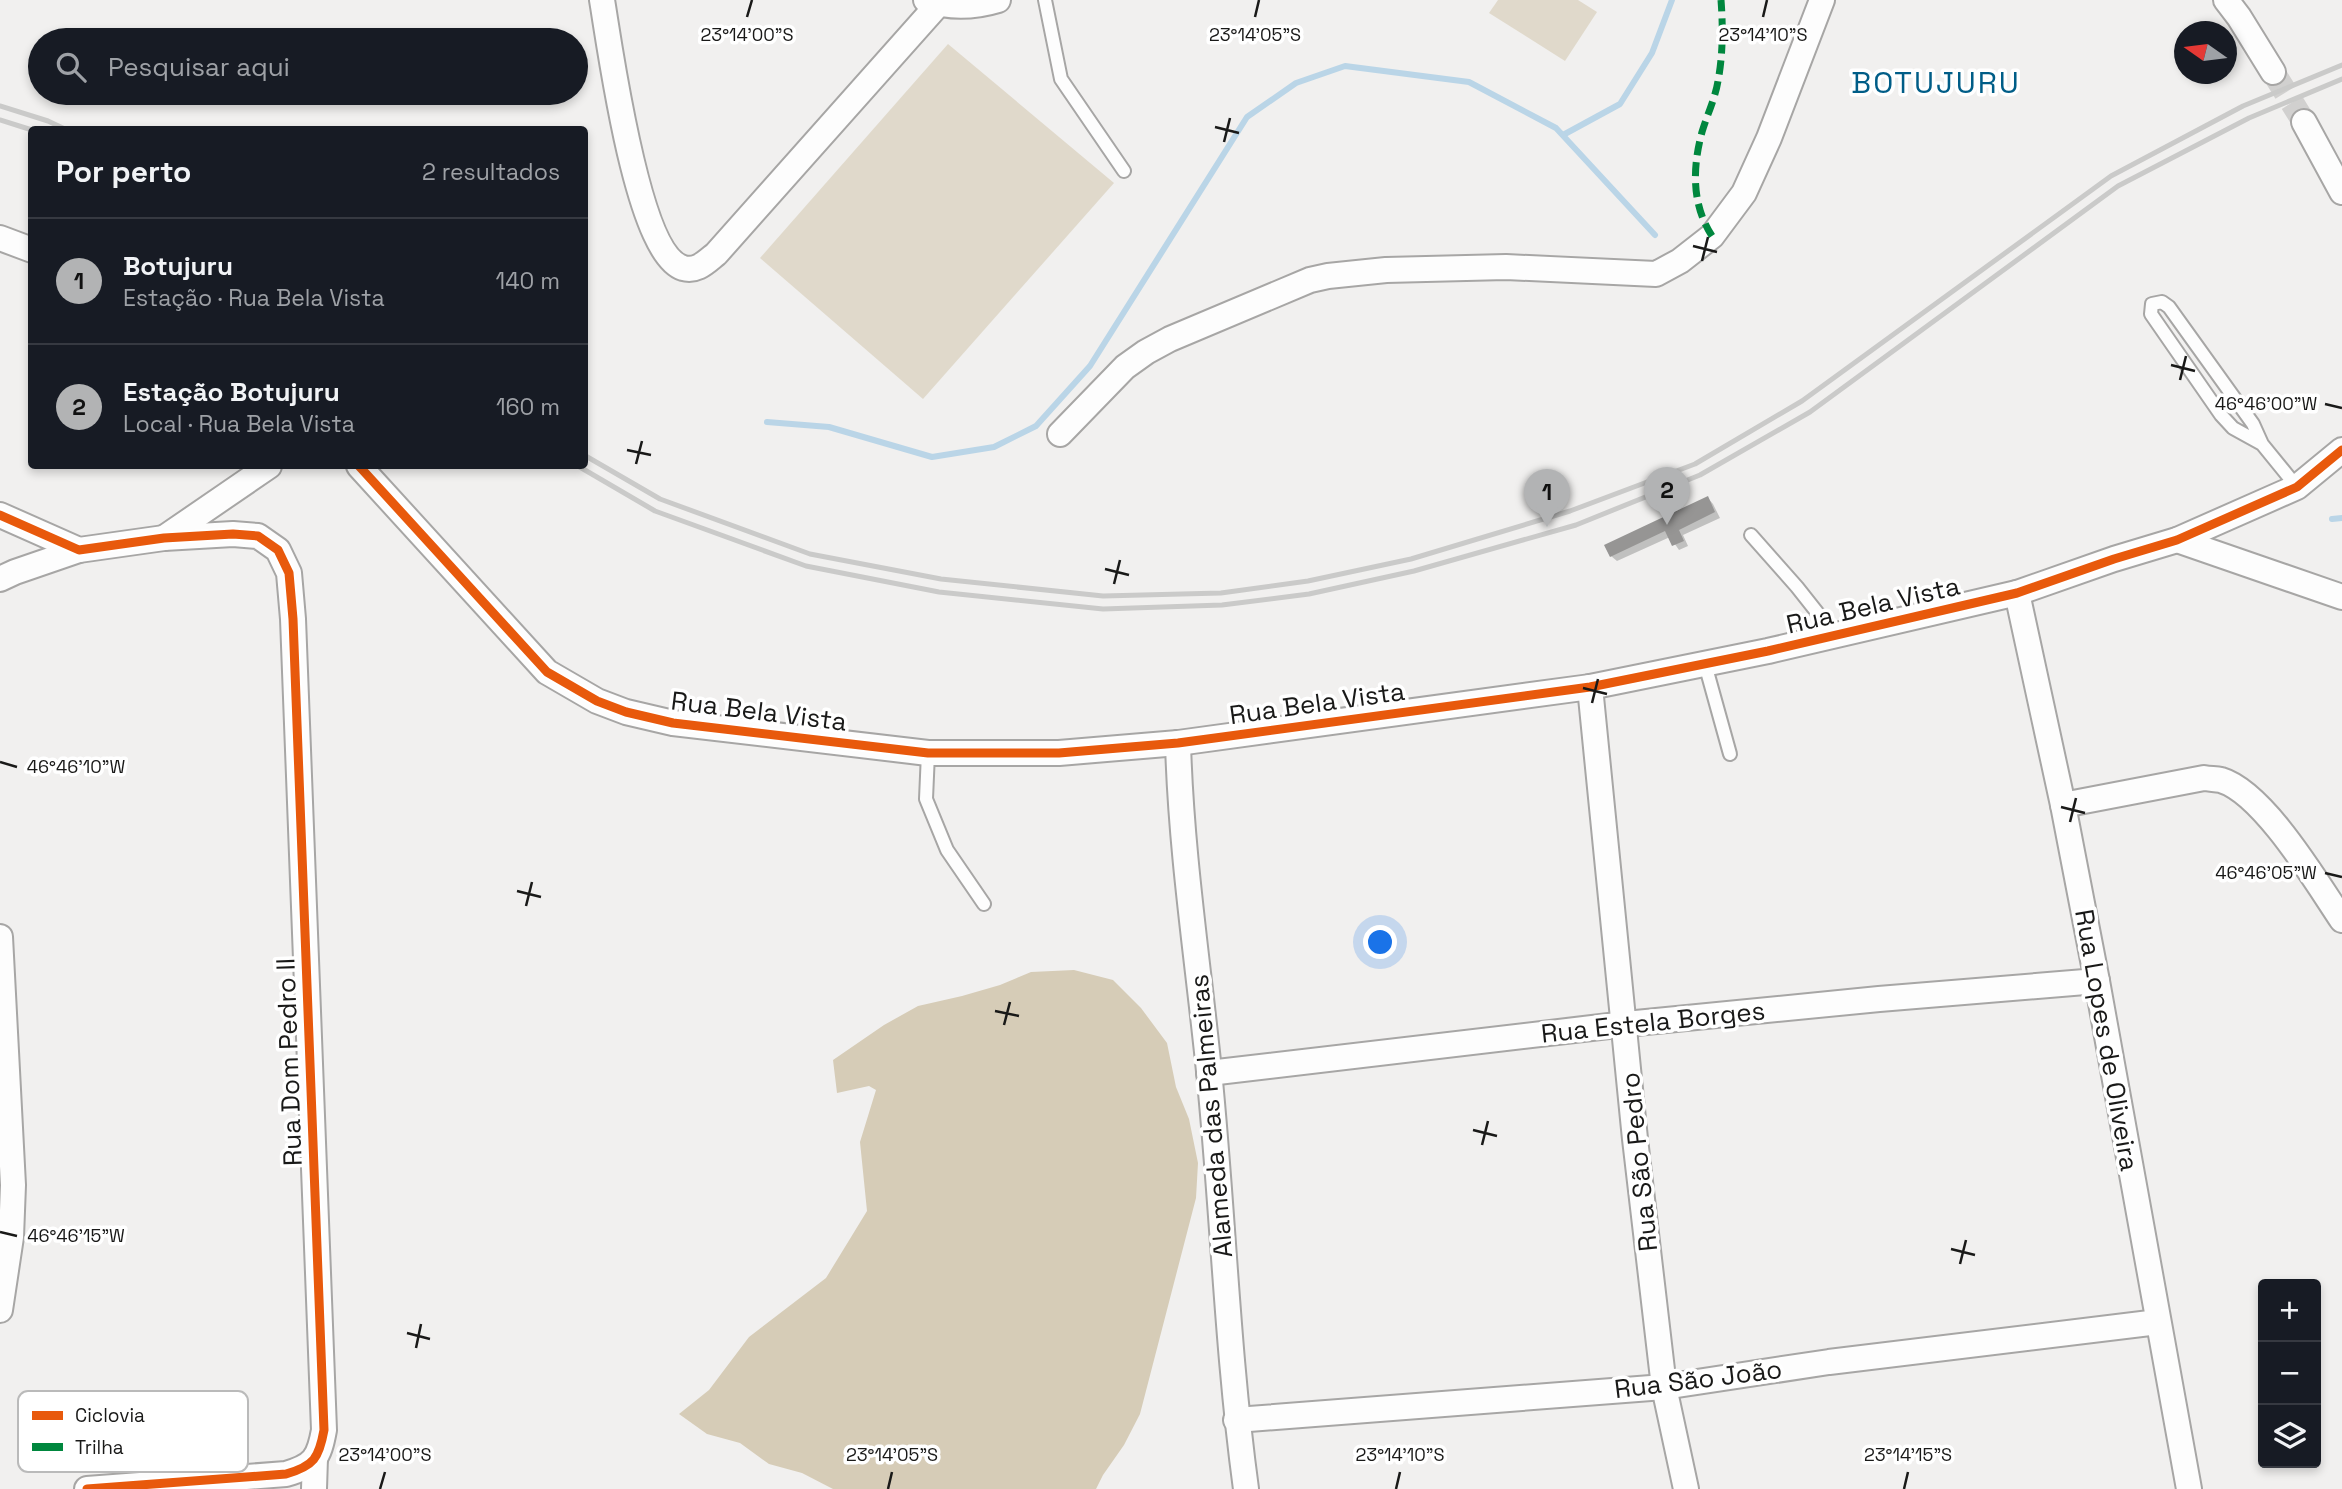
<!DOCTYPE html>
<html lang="pt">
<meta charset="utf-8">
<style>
body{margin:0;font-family:"Space Grotesk",sans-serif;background:#242831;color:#f1f3f6}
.controls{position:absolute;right:21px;bottom:21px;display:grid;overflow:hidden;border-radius:7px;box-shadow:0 4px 10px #0003}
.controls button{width:63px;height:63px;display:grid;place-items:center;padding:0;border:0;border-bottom:2px solid #363941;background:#171b24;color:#f1f3f6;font:35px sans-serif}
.compass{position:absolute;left:2174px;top:21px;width:63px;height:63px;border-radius:50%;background:#171b24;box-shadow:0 4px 10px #0003;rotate:284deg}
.you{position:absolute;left:1381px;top:943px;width:24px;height:24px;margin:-18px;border:5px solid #fff;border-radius:50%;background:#1a73e8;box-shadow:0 0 0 10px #1a73e833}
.badge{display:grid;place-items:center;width:46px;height:46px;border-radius:50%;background:#b2b3b4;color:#111;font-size:23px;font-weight:700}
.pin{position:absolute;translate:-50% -58px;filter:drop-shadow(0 2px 4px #0008)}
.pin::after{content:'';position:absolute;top:37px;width:24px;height:21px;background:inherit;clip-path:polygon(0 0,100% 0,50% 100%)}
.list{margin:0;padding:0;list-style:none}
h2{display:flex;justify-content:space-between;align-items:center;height:91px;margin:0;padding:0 28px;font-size:30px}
h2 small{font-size:23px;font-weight:400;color:#9ea1a6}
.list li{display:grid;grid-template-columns:46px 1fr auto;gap:21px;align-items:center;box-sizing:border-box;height:126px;padding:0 28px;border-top:2px solid #363941}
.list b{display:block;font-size:26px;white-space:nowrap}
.list p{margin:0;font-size:23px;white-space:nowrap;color:#9ea1a6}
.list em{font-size:23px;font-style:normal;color:#9ea1a6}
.icon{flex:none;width:38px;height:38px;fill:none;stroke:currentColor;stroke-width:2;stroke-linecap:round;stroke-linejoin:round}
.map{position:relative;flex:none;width:2342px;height:1489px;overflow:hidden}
.search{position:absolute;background:#171b24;box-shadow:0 4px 10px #0003;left:28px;top:28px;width:560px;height:77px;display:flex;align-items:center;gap:18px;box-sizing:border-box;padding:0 24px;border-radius:38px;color:#9ea1a6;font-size:26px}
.panel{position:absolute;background:#171b24;box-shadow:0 4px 10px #0003;left:28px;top:126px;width:560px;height:343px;border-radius:7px}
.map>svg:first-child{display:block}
</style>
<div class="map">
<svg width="2342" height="1489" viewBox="0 0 2342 1489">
<rect width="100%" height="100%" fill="#f1f0ef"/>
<g fill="#e0d9cb">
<polygon points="1498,0 1578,0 1597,12 1565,61 1489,13"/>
<polygon points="948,44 1114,183 923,399 760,258"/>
</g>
<polygon fill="#d6ccb7" points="1074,970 1113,980 1141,1008 1167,1043 1176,1087 1189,1119 1198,1163 1196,1198 1140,1414 1124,1445 1103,1475 1096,1489 833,1489 802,1473 769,1464 740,1443 707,1434 679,1414 709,1390 749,1337 826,1278 867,1211 860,1142 876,1090 869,1086 837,1093 833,1060 884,1025 918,1006 962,996 1000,985 1031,972"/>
<polygon fill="#0003" points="1708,498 1713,504 1720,518 1683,535 1688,546 1679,550 1670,537 1617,561 1611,556"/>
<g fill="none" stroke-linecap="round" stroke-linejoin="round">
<g stroke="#bad5e7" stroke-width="6">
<polyline points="1563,135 1620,104 1652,53 1672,0"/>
<polyline points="767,422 829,427 932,457 994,447 1036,426 1090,366 1247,117 1296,83 1345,66 1469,82 1556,128 1655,235"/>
<polyline points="2332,519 2342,518"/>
</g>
</g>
<polygon fill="#969594" points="1708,496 1715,512 1679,530 1684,541 1672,546 1665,531 1610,557 1604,545"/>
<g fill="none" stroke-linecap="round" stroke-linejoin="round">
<polyline stroke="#d1d0cf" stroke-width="24" stroke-dasharray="24 12" stroke-linecap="butt" points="2273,72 2304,122"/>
<defs>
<g id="service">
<polyline points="1045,0 1061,79 1124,171"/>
<polyline points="2262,444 2233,428 2221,415 2151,314 2152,304 2162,302 2169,307 2253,424 2262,444 2297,487"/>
<polyline points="1751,535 1797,587 1835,635"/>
<polyline points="1705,664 1730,754"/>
<polyline points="928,753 926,799 947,850 984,904"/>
</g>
<g id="minor">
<path d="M602 0C610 47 637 253 683 268 697 272 706 262 716 254L942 0"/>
<path d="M926 0C949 8 975 7 998 0"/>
<polyline points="2226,0 2239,17 2273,72"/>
<polyline points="2304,122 2342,192"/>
<polyline points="0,238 32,250"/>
<polyline points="1060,434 1125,367 1146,352 1170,339 1310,280 1328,276 1386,270 1506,267 1656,274 1680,261 1712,236 1744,193 1769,138 1822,0"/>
<polyline points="359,466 547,672 597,701 626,712 673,723 928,753 1059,753 1178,743 1590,687 1768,651 2017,593 2114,559 2177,540 2297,487 2342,450"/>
<path d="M0 515 79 550 164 538 233 534 258 536 278 550 289 573 293 619 324 1430C319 1458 314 1466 286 1474L87 1489"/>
<polyline points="164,538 269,466"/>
<polyline points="2177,540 2342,597"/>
<polyline points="0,579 15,572 79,550"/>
<polyline points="2017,593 2063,805 2097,981 2189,1489"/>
<polyline points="1590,687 1635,1139 1664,1387 1686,1489"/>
<path d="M1178 743C1181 853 1198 962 1209 1071 1223 1210 1227 1350 1246 1489"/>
<path d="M2063 805 2204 778C2210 779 2216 779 2221 780 2264 793 2317 883 2342 920"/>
<polyline points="0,937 13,1185 11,1237 0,1310"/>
<polyline points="1209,1073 1626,1024 1879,999 2097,981"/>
<polyline points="1236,1420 1664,1387 1829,1362 2158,1322"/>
<polyline points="314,1489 315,1458"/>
</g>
</defs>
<use href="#service" stroke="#a7a6a5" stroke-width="16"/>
<use href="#minor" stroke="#a7a6a5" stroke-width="28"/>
<use href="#service" stroke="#fdfdfd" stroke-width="12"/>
<use href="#minor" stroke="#fdfdfd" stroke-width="24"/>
<g stroke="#cacac9" stroke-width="5">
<polyline points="0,106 48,121 67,130"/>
<polyline points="0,120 32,130"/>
<polyline points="584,455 660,499 810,554 941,579 1103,596 1221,593 1308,581 1411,559 1570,511 1695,464 1802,401 2111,176 2243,106 2342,65"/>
<polyline points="578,466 655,511 806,566 939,592 1103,609 1222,605 1309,594 1414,571 1576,525 1700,475 1810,412 2118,186 2249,118 2342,79"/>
</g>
<path stroke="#00873e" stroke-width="7" stroke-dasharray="14 7" stroke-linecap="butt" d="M1712 236C1692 205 1692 169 1702 132 1707 115 1715 99 1718 81 1723 55 1723 26 1721 0"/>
<defs>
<g id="cycleway">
<polyline points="359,466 547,672 597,701 626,712 673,723 928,753 1059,753 1178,743 1590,687 1768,651 2017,593 2114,559 2177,540 2297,487 2342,450"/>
<path d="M0 515 79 550 164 538 233 534 258 536 278 550 289 573 293 619 324 1430C319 1458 314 1466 286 1474L87 1489"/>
</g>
</defs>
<use href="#cycleway" stroke="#fff" stroke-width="13"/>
<use href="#cycleway" stroke="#e8590c" stroke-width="9"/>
</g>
<path fill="none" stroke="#191918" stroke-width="2.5" d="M747 17 752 0M1255 17 1259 0M1763 17 1767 0M1215 127 1239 133M1224 142 1230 118M1693 246 1717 252M1702 261 1708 237M2171 365 2195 371M2180 380 2186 356M2325 404 2342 408M627 450 651 455M636 464 642 441M1105 569 1129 575M1114 584 1120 560M1583 688 1607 694M1592 703 1598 679M0 762 17 767M2061 807 2085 813M2070 822 2076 798M2325 873 2342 877M517 891 541 897M526 906 532 882M995 1011 1019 1016M1004 1025 1010 1002M1473 1130 1497 1136M1482 1145 1488 1121M0 1232 17 1236M1951 1249 1975 1255M1960 1264 1966 1240M407 1333 430 1339M416 1348 421 1324M380 1489 385 1472M888 1489 892 1472M1396 1489 1400 1472M1904 1489 1908 1472"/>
<g text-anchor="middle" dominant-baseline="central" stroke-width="7" stroke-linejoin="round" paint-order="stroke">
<g font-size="26" fill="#191918" stroke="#fff">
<text transform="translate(1873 605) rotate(-13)">Rua Bela Vista</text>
<text transform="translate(1317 703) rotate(-8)">Rua Bela Vista</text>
<text transform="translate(759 711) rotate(7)">Rua Bela Vista</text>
<text transform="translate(1653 1022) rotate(-6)">Rua Estela Borges</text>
<text transform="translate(2107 1040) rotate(80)">Rua Lopes de Oliveira</text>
<text transform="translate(289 1062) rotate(-92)">Rua Dom Pedro II</text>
<text transform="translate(1211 1116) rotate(-95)">Alameda das Palmeiras</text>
<text transform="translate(1639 1162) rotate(-96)">Rua São Pedro</text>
<text transform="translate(1698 1379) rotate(-7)">Rua São João</text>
</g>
<g font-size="30" letter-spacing="2" fill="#005d87" stroke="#fff">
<text x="1936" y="82">BOTUJURU</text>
</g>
</g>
<rect x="18" y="1391" width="230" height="81" rx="10" fill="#fff" stroke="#bababa" stroke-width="2"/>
<rect x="32" y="1411" width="31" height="9" fill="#e8590c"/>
<rect x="32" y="1443" width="31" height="8" fill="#00873e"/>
<g font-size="19" fill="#191918">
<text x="75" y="1422">Ciclovia</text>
<text x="75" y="1454">Trilha</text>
</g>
<g font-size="18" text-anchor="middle" fill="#191918" stroke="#fff" stroke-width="7" stroke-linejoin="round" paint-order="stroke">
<text x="747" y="41">23°14'00"S</text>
<text x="1255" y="41">23°14'05"S</text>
<text x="1763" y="41">23°14'10"S</text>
<text x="2266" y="410">46°46'00"W</text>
<text x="76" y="773">46°46'10"W</text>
<text x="2266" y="879">46°46'05"W</text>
<text x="76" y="1242">46°46'15"W</text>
<text x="385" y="1461">23°14'00"S</text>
<text x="892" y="1461">23°14'05"S</text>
<text x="1400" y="1461">23°14'10"S</text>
<text x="1908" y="1461">23°14'15"S</text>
</g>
</svg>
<div class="controls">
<button>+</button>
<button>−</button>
<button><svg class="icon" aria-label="layers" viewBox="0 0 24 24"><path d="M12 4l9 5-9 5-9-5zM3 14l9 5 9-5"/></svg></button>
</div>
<svg class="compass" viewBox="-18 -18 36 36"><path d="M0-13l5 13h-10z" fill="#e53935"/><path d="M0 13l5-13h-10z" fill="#9ea1a6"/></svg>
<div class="you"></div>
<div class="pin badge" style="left:1547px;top:527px">1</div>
<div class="pin badge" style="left:1667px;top:525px">2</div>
<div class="search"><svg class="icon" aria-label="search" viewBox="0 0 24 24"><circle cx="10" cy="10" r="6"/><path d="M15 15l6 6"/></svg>Pesquisar aqui</div>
<section class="panel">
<h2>Por perto<small>2 resultados</small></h2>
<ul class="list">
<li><span class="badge">1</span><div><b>Botujuru</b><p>Estação · Rua Bela Vista</p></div><em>140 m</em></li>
<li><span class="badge">2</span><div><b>Estação Botujuru</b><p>Local · Rua Bela Vista</p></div><em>160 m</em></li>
</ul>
</section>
</div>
